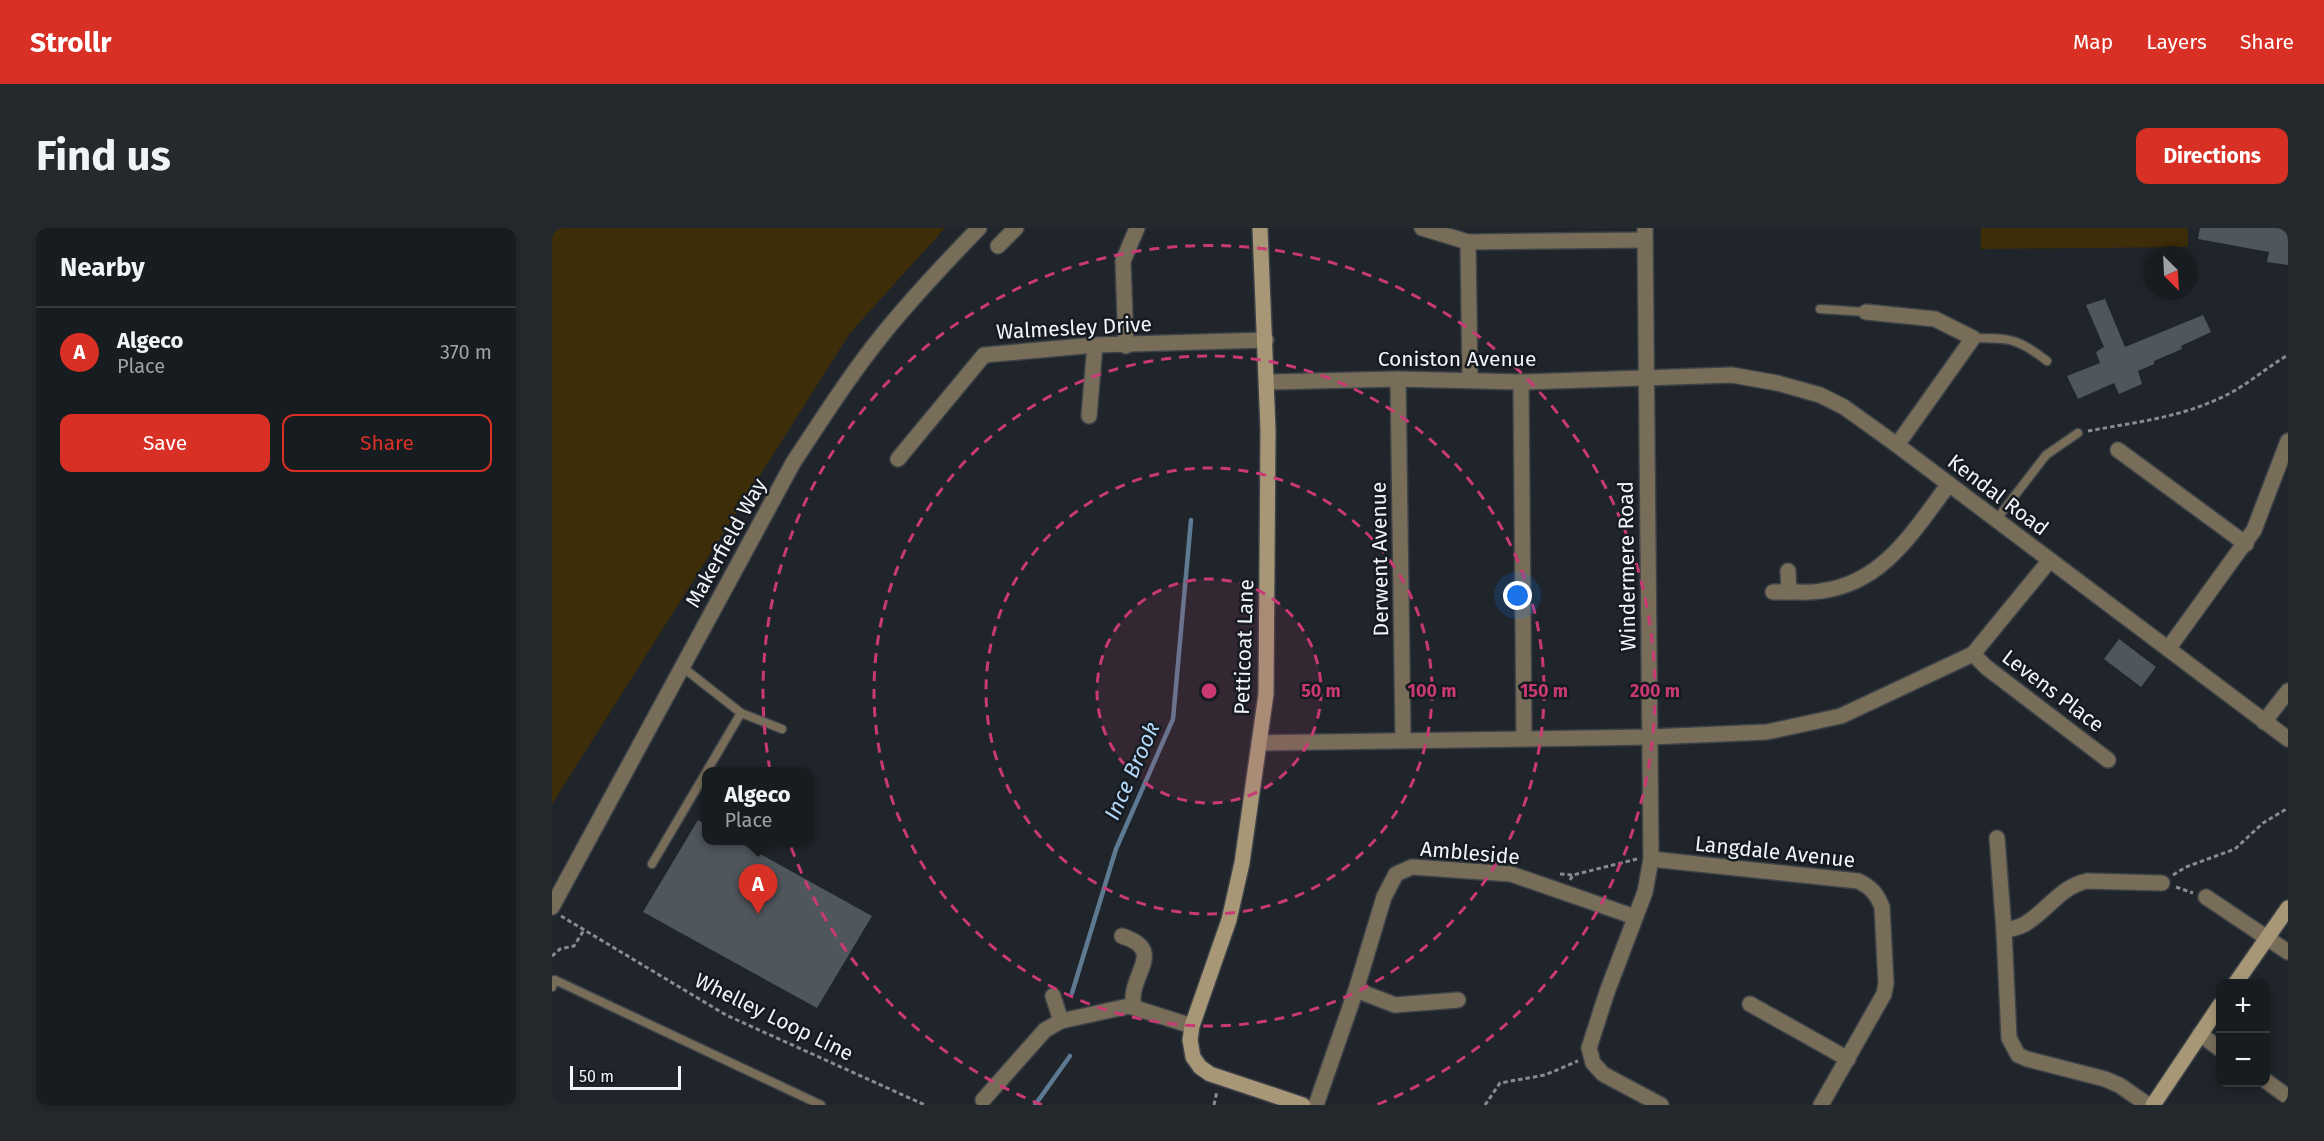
<!DOCTYPE html>
<meta charset="utf-8">
<style>
body{margin:0;font-family:"Fira Sans",sans-serif;background:#24292d;color:#f1f3f6}
.controls{position:absolute;right:18px;bottom:18px;display:grid;overflow:hidden;border-radius:12px;box-shadow:0 3px 9px #0003}
.controls button{width:54px;height:54px;display:grid;place-items:center;padding:0;border:0;border-bottom:2px solid #363a3e;background:#171c20;color:#f1f3f6;font:30px sans-serif}
.compass{position:absolute;left:1592px;top:18px;width:54px;height:54px;border-radius:50%;background:#171c20;box-shadow:0 3px 9px #0003;rotate:156deg}
.scale{position:absolute;left:18px;bottom:15px;width:111px;box-sizing:border-box;padding-left:6px;border:3px solid #f1f5f9;border-top:0;font-size:16px;line-height:21px;white-space:nowrap;color:#f1f5f9;-webkit-text-stroke:4px #161b21;paint-order:stroke}
.you{position:absolute;left:966px;top:368px;width:21px;height:21px;margin:-15px;border:4px solid #fff;border-radius:50%;background:#1a73e8;box-shadow:0 0 0 9px #1a73e833}
.badge{display:grid;place-items:center;width:39px;height:39px;border-radius:50%;background:#d93025;color:#fff;font-size:20px;font-weight:700}
.pin{position:absolute;translate:-50% -50px;filter:drop-shadow(0 2px 3px #0008)}
.pin::after{content:'';position:absolute;top:32px;width:21px;height:18px;background:inherit;clip-path:polygon(0 0,100% 0,50% 100%)}
.popup{position:absolute;left:150px;top:539px;width:111px;height:78px;box-sizing:border-box;display:grid;place-content:center;border-radius:12px;background:#171c20;filter:drop-shadow(0 2px 4px #0005);font-size:20px;white-space:nowrap;color:#9ea1a5}
.popup b{font-size:22px;color:#f1f3f6}
.popup::after{content:'';position:absolute;left:50%;top:100%;margin-left:-12px;border:12px solid transparent;border-top-color:#171c20}
.list{margin:0;padding:0;list-style:none}
h2{display:flex;justify-content:space-between;align-items:center;height:78px;margin:0;padding:0 24px;font-size:26px}
h2 small{font-size:20px;font-weight:400;color:#9ea1a5}
.list li{display:grid;grid-template-columns:39px 1fr auto;gap:18px;align-items:center;box-sizing:border-box;height:90px;padding:0 24px;border-top:2px solid #363a3e}
.list b{display:block;font-size:22px;white-space:nowrap}
.list p{margin:0;font-size:20px;white-space:nowrap;color:#9ea1a5}
.list em{font-size:20px;font-style:normal;color:#9ea1a5}
.actions{display:flex;gap:12px;padding:18px 24px}
.actions a{flex:1;padding:14px 0;border:2px solid #d93025;border-radius:12px;text-align:center;font-size:21px;color:#d93025}
.actions .main{background:#d93025;color:#fff}
.map{position:relative;flex:none;width:1736px;height:877px;overflow:hidden;border-radius:12px}
header{display:flex;align-items:center;gap:36px;box-sizing:border-box;height:84px;padding:0 30px;background:#d93025;color:#fff}
header strong{font-size:28px}
nav{display:flex;gap:33px;margin-inline-start:auto;font-size:21px}
.intro{display:flex;align-items:center;justify-content:space-between;box-sizing:border-box;height:144px;padding:0 36px}
h1{margin:0;font-size:42px}
.button{padding:15px 27px;border-radius:12px;background:#d93025;color:#fff;font-size:21px;font-weight:700}
main{display:flex;gap:36px;padding:0 36px}
aside{flex:1;background:#171c20;border-radius:12px;box-shadow:0 3px 9px #0003}
.map>svg:first-child{display:block}
</style>
<header>
<strong>Strollr</strong>
<nav><a>Map</a><a>Layers</a><a>Share</a></nav>
</header>
<div class="intro"><h1>Find us</h1><a class="button">Directions</a></div>
<main>
<aside>
<h2>Nearby<small></small></h2>
<ul class="list">
<li><span class="badge">A</span><div><b>Algeco</b><p>Place</p></div><em>370 m</em></li>
</ul>
<div class="actions"><a class="main">Save</a><a>Share</a></div>
</aside>
<div class="map">
<svg width="1736" height="877" viewBox="0 0 1736 877">
<rect width="100%" height="100%" fill="#1f252a"/>
<g fill="#3e2d09">
<polygon points="0,0 393,0 298,105 0,576"/>
<polygon points="1429,0 1636,0 1636,19 1429,21"/>
</g>
<g fill="none" stroke-linecap="round" stroke-linejoin="round">
<g stroke="#5e7a92" stroke-width="4.5">
<polyline points="520,765 564,621 621,491 639,292"/>
<polyline points="483,877 518,828"/>
</g>
</g>
<g fill="#4f565c">
<polygon points="1648,0 1736,0 1736,37 1715,34 1717,24 1646,11"/>
<polygon points="1553,71 1573,119 1651,87 1659,104 1629,118 1630,121 1602,133 1602,136 1586,143 1590,156 1567,166 1562,155 1526,171 1515,148 1548,135 1544,124 1552,119 1534,77"/>
<polygon points="1567,411 1604,439 1589,459 1552,431"/>
<polygon points="146,592 155,597 155,612 183,612 320,688 265,780 91,684"/>
</g>
<g fill="none" stroke-linecap="round" stroke-linejoin="round">
<defs>
<g id="lane">
<polyline points="1268,81 1314,84"/>
<path d="M1421 110C1457 110 1466 110 1495 133"/>
<polyline points="1444,292 1494,227 1526,205"/>
<polyline points="129,438 189,485 230,501"/>
<polyline points="100,636 189,485"/>
<polyline points="0,759 3,752 269,877"/>
</g>
<g id="street">
<polyline points="870,0 916,14 1093,12"/>
<polyline points="1093,0 1099,631 1093,664 1055,764 1037,820 1041,835 1051,846 1109,877"/>
<polyline points="916,14 918,152"/>
<polyline points="446,18 464,0"/>
<polyline points="1314,84 1383,91 1421,110 1345,217"/>
<polyline points="574,118 571,33 585,0"/>
<polyline points="846,151 851,511"/>
<polyline points="715,154 846,151 969,154 1180,147 1225,155 1268,167 1292,179 1345,217 1736,511"/>
<polyline points="969,154 972,510"/>
<polyline points="537,188 543,117"/>
<polyline points="1566,222 1694,316"/>
<polyline points="346,231 432,127 543,117 714,112"/>
<polyline points="1221,364 1237,364 1236,343"/>
<path d="M1237 364C1247 364 1259 365 1269 363 1332 355 1362 302 1397 256"/>
<polyline points="1616,421 1702,302 1736,213"/>
<polyline points="1421,426 1434,439 1556,532"/>
<polyline points="1712,494 1736,463"/>
<polyline points="708,515 1098,509 1215,504 1289,488 1421,426 1498,332"/>
<polyline points="1445,610 1452,703"/>
<path d="M1099 631 1306 653C1319 659 1325 666 1330 679L1334 755 1332 766 1269 877"/>
<polyline points="1654,669 1736,724"/>
<path d="M0 679 241 235C270 191 298 147 331 106 361 69 394 34 427 0"/>
<path d="M570 708C617 723 574 748 582 779"/>
<polyline points="804,762 843,777 906,772"/>
<polyline points="501,768 509,793"/>
<polyline points="1198,776 1296,831"/>
<polyline points="1648,806 1668,821"/>
<polyline points="1714,853 1736,869"/>
<polyline points="431,872 493,802 509,793 577,778 640,798"/>
<polyline points="764,877 804,762 832,669 844,646 860,639 959,646 1083,689"/>
<path d="M1596 877 1567 857 1553 851 1475 831 1466 827 1457 810 1452 703C1458 701 1465 700 1471 697 1495 684 1507 659 1535 653L1610 655"/>
</g>
<g id="secondary">
<polyline points="708,0 716,202 714,466 690,635 677,692 640,798 638,812 641,829 648,839 658,846 751,877"/>
<polyline points="1683,756 1736,680"/>
<polyline points="1601,877 1668,777"/>
</g>
</defs>
<use href="#lane" stroke="#3c4247" stroke-width="11"/>
<use href="#street" stroke="#3c4247" stroke-width="18"/>
<use href="#secondary" stroke="#3c4247" stroke-width="18"/>
<g stroke="#878c91" stroke-width="3" stroke-dasharray="4.5 3" stroke-linecap="butt">
<path d="M1536 203C1579 195 1625 190 1666 171 1692 160 1712 141 1736 127"/>
<polyline points="1008,646 1021,647"/>
<polyline points="1621,647 1634,639 1683,621 1711,595 1736,580"/>
<polyline points="1018,652 1021,647 1085,631"/>
<polyline points="1624,659 1641,665"/>
<polyline points="9,688 174,787 373,877"/>
<polyline points="0,728 8,721 22,718 32,702"/>
<polyline points="662,877 665,863"/>
<polyline points="933,877 948,855 993,847 1026,833"/>
</g>
<use href="#lane" stroke="#786d59" stroke-width="8"/>
<use href="#street" stroke="#786d59" stroke-width="15"/>
<use href="#secondary" stroke="#a79777" stroke-width="15"/>
</g>
<circle cx="657" cy="463" r="112" fill="#c93973" fill-opacity=".12"/>
<g fill="none" stroke="#c93973" stroke-width="3" stroke-dasharray="10 8">
<circle cx="657" cy="463" r="112"/>
<circle cx="657" cy="463" r="223"/>
<circle cx="657" cy="463" r="335"/>
<path d="M490 877A446 446 0 1 1 824 877"/>
</g>
<g text-anchor="middle" dominant-baseline="central" stroke-width="5" stroke-linejoin="round" paint-order="stroke">
<g font-size="21" fill="#f1f5f9" stroke="#161b21">
<text transform="translate(522 100) rotate(-3)">Walmesley Drive</text>
<text x="905" y="131">Coniston Avenue</text>
<text transform="translate(1446 267) rotate(37)">Kendal Road</text>
<text transform="translate(174 315) rotate(-61)">Makerfield Way</text>
<text transform="translate(828 331) rotate(-91)">Derwent Avenue</text>
<text transform="translate(1075 338) rotate(-91)">Windermere Road</text>
<text transform="translate(692 419) rotate(-88)">Petticoat Lane</text>
<text transform="translate(1501 463) rotate(37)">Levens Place</text>
<text transform="translate(1223 624) rotate(6)">Langdale Avenue</text>
<text transform="translate(918 625) rotate(5)">Ambleside</text>
<text transform="translate(222 789) rotate(26)">Whelley Loop Line</text>
</g>
<g font-size="22" font-style="italic" fill="#b3d7f9" stroke="#161b21">
<text transform="translate(580 543) rotate(-66)">Ince Brook</text>
</g>
</g>
<circle cx="657" cy="463" r="9" fill="#c93973" stroke="#161b21" stroke-width="3"/>
<g font-size="18" text-anchor="middle" font-weight="bold" fill="#c93973" stroke="#161b21" stroke-width="5" stroke-linejoin="round" paint-order="stroke">
<text x="769" y="469">50 m</text>
<text x="880" y="469">100 m</text>
<text x="992" y="469">150 m</text>
<text x="1103" y="469">200 m</text>
</g>
</svg>
<div class="controls">
<button>+</button>
<button>−</button>
</div>
<svg class="compass" viewBox="-18 -18 36 36"><path d="M0-13l5 13h-10z" fill="#e53935"/><path d="M0 13l5-13h-10z" fill="#9ea1a5"/></svg>
<div class="scale">50 m</div>
<div class="you"></div>
<div class="pin badge" style="left:206px;top:686px">A</div>
<div class="popup"><b>Algeco</b>Place</div>
</div>
</main>
